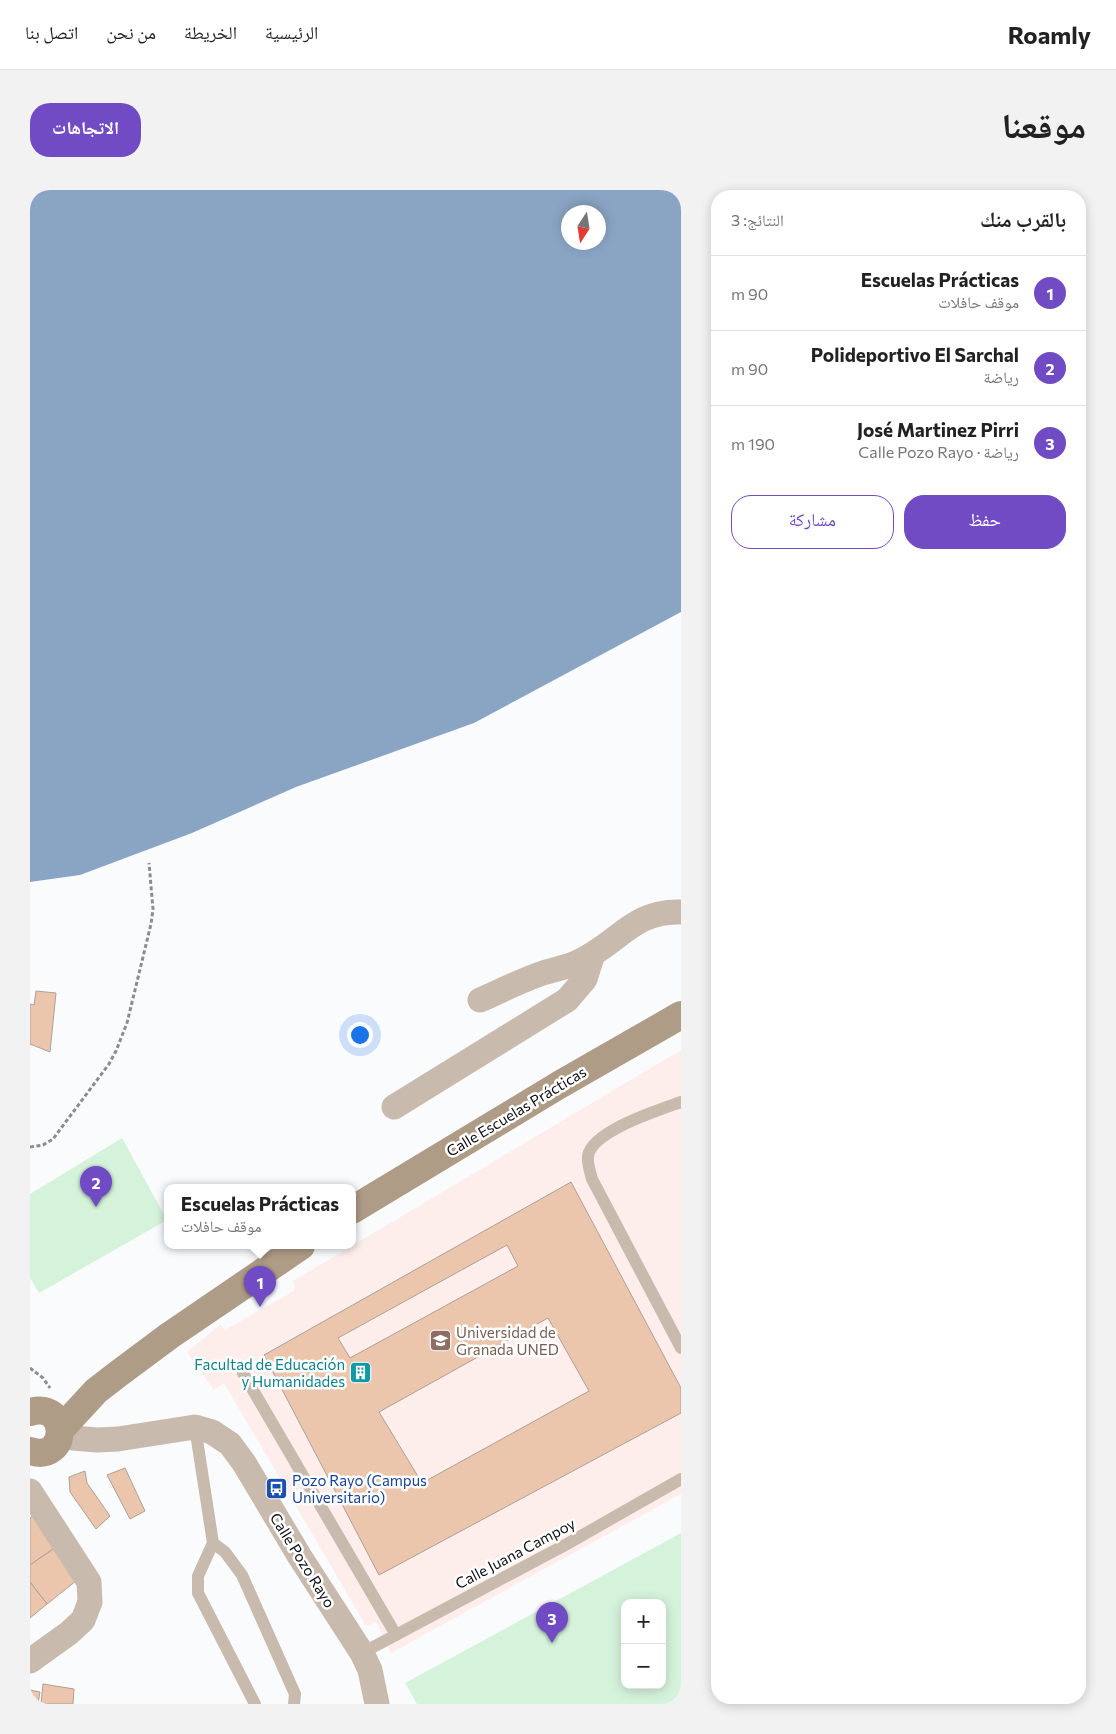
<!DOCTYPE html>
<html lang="ar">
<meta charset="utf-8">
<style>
body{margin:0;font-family:Commissioner,"Noto Naskh Arabic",sans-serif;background:#f2f2f2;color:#222;direction:rtl}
.controls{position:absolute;right:15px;bottom:15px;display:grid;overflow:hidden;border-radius:10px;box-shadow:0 2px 12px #0003}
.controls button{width:45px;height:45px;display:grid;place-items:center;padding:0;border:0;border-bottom:1px solid #e0e0e0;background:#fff;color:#222;font:25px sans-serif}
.compass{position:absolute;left:531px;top:15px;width:45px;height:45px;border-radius:50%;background:#fff;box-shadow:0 2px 12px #0003;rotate:192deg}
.you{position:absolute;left:329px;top:844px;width:18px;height:18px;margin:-12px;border:4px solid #fff;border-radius:50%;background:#1a73e8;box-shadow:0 0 0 8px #1a73e833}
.badge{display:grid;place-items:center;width:32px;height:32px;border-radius:50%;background:#714bc4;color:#fff;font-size:16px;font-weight:700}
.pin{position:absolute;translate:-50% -41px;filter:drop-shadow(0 1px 2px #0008)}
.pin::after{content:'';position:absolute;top:26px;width:18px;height:15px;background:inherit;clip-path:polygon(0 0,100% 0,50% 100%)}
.popup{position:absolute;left:134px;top:994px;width:192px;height:65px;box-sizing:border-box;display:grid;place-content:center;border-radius:10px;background:#fff;filter:drop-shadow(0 1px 4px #0005);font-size:16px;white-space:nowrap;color:#767676}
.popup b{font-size:19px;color:#222}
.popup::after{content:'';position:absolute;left:50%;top:100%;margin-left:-10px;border:10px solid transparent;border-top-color:#fff}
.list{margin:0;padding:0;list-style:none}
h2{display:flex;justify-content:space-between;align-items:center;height:65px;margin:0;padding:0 20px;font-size:21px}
h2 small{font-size:16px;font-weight:400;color:#767676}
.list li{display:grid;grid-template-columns:32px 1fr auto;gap:15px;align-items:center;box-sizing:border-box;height:75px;padding:0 20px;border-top:1px solid #e0e0e0}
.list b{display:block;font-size:19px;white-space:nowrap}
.list p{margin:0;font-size:16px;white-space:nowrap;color:#767676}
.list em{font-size:16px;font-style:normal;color:#767676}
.actions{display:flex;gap:10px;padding:15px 20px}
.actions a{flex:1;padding:11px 0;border:1px solid #714bc4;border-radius:20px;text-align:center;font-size:18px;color:#714bc4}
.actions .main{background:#714bc4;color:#fff}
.map{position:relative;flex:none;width:651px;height:1514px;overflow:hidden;direction:ltr;border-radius:20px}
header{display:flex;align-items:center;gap:30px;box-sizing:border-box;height:70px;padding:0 25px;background:#fff;border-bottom:1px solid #e0e0e0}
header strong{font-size:24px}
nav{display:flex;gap:28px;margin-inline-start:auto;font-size:18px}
.intro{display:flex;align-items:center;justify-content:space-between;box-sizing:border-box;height:120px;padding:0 30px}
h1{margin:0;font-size:35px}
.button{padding:12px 22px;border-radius:20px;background:#714bc4;color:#fff;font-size:18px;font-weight:700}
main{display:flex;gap:30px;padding:0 30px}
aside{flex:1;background:#fff;border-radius:20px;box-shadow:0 2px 12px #0003}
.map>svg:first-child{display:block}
</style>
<header>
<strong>Roamly</strong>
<nav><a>الرئيسية</a><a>الخريطة</a><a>من نحن</a><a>اتصل بنا</a></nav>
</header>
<div class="intro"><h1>موقعنا</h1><a class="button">الاتجاهات</a></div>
<main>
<aside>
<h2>بالقرب منك<small>النتائج: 3</small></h2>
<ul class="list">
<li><span class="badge">1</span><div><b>Escuelas Prácticas</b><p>موقف حافلات</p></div><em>90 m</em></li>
<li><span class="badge">2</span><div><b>Polideportivo El Sarchal</b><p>رياضة</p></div><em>90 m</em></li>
<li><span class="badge">3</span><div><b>José Martinez Pirri</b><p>رياضة · Calle Pozo Rayo</p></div><em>190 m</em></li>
</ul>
<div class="actions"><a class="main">حفظ</a><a>مشاركة</a></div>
</aside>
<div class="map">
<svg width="651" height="1514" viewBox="0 0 651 1514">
<rect width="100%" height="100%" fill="#fafbfd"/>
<polygon fill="#fdedeb" points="651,860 651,1304 361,1463 346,1432 336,1436 194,1193 184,1200 157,1162 190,1135 195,1140 265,1100 263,1091"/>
<g fill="#d5f3db" fill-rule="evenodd">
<polygon points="92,948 137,1030 9,1103 0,1088 0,1004"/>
<path d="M651 1343V1514H387L375 1493ZM595 1413H632V1495H595Z"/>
</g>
<path fill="#8aa5c4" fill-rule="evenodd" d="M0 0H651V422L444 533 266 597 162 643 50 685 0 692ZM538 22H568V52H538Z"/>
<g fill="#ebc6ac" stroke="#aba19a" fill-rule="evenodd">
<polygon points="6,801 26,803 20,862 0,854 0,814 4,815"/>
<path d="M541 992 651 1198V1223L349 1385 234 1165ZM477 1055 488 1076 320 1168 308 1148ZM518 1128 559 1201 392 1293 349 1222Z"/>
<polygon points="95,1278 115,1321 100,1329 77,1285"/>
<polygon points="55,1281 57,1293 80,1326 66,1339 40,1302 39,1287"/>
<polygon points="6,1323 29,1355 0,1375 0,1328"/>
<polygon points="29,1355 51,1387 17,1414 0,1392 0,1375"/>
<polygon points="0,1392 17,1414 0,1428"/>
<polygon points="13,1494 44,1499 43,1514 11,1514"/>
<polygon points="0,1500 10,1502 8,1514 0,1514"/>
</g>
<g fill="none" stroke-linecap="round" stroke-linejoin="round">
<g stroke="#8b8c8f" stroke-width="3" stroke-dasharray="4 2.5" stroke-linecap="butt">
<polyline points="0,957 13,955 23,949 79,874 86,861 97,833 121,734 123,719 119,673"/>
<polyline points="0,1178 13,1188 20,1198"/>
</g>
<g stroke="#c8bbad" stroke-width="12">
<path d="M651 912C629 920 562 941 558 966 557 972 560 982 562 989L651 1158"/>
<polyline points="213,1183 366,1445"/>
<polyline points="165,1237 183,1353 168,1386 168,1403 225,1514"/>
<polyline points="183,1353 195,1362 212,1385 265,1504 264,1514"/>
<polyline points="332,1463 537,1354 651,1289"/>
</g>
<g stroke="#c8bbad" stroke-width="25">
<path d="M450 810C471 801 492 790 513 783 525 779 539 777 550 771 589 753 603 720 651 722"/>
<polyline points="364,917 537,810 555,789 563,764"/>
<polyline points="30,1243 43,1248 67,1250 88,1249 165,1237 182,1242 200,1254 214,1273 270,1367 332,1463 340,1480 347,1514"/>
<polyline points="0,1301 59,1392 60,1412 53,1430 39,1443 0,1471"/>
</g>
<g stroke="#af9c87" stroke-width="28">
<polyline points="322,1020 529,895 651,825"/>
<path d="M0 1222C40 1210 39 1274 0 1261"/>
<polyline points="30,1240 66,1201 88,1184 139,1146 271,1056"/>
</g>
</g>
<defs>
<symbol id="university-square" viewBox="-11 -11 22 22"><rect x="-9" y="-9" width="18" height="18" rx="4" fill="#8d6e63" stroke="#fff"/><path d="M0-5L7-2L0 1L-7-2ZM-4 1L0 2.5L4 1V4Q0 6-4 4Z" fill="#fff"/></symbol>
<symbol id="building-square" viewBox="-11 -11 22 22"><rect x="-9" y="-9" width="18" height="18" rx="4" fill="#0f9aa8" stroke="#fff"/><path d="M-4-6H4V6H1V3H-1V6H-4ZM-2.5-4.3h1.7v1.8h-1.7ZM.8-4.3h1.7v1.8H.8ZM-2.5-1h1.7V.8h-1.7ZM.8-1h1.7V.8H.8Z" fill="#fff"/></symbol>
<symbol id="bus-square" viewBox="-11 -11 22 22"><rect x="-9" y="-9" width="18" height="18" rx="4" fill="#1a4fb4" stroke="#fff"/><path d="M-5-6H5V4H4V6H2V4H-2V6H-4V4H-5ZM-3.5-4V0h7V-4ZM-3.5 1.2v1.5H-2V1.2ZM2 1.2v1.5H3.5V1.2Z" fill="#fff"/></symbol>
</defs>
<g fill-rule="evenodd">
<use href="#university-square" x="398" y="1138" width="25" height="25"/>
<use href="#building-square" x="318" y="1170" width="25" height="25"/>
<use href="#bus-square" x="234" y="1286" width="25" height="25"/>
</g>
<g text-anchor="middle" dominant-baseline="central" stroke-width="5" stroke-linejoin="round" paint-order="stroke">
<g font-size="15" fill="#0e0f12" stroke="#fff">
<text transform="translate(486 921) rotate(-31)">Calle Escuelas Prácticas</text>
<text transform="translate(485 1363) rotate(-28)">Calle Juana Campoy</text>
<text transform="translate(273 1370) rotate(58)">Calle Pozo Rayo</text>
</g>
<g font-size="15" fill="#785e54" stroke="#fff" text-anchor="start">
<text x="426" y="1142">Universidad de<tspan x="426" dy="17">Granada UNED</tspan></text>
</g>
<g font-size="15" fill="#0d838f" stroke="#fff" text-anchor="end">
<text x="315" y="1174">Facultad de Educación<tspan x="315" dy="17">y Humanidades</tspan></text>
</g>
<g font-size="15" fill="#164399" stroke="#fff" text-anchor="start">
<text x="262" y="1290">Pozo Rayo (Campus<tspan x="262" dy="17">Universitario)</tspan></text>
</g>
</g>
</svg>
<div class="controls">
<button>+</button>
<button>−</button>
</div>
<svg class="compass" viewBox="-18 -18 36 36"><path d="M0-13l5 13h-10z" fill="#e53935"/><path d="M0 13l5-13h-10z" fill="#767676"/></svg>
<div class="you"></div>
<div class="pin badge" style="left:230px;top:1117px">1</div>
<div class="popup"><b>Escuelas Prácticas</b>موقف حافلات</div>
<div class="pin badge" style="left:66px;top:1017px">2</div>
<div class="pin badge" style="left:522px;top:1453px">3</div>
</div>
</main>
